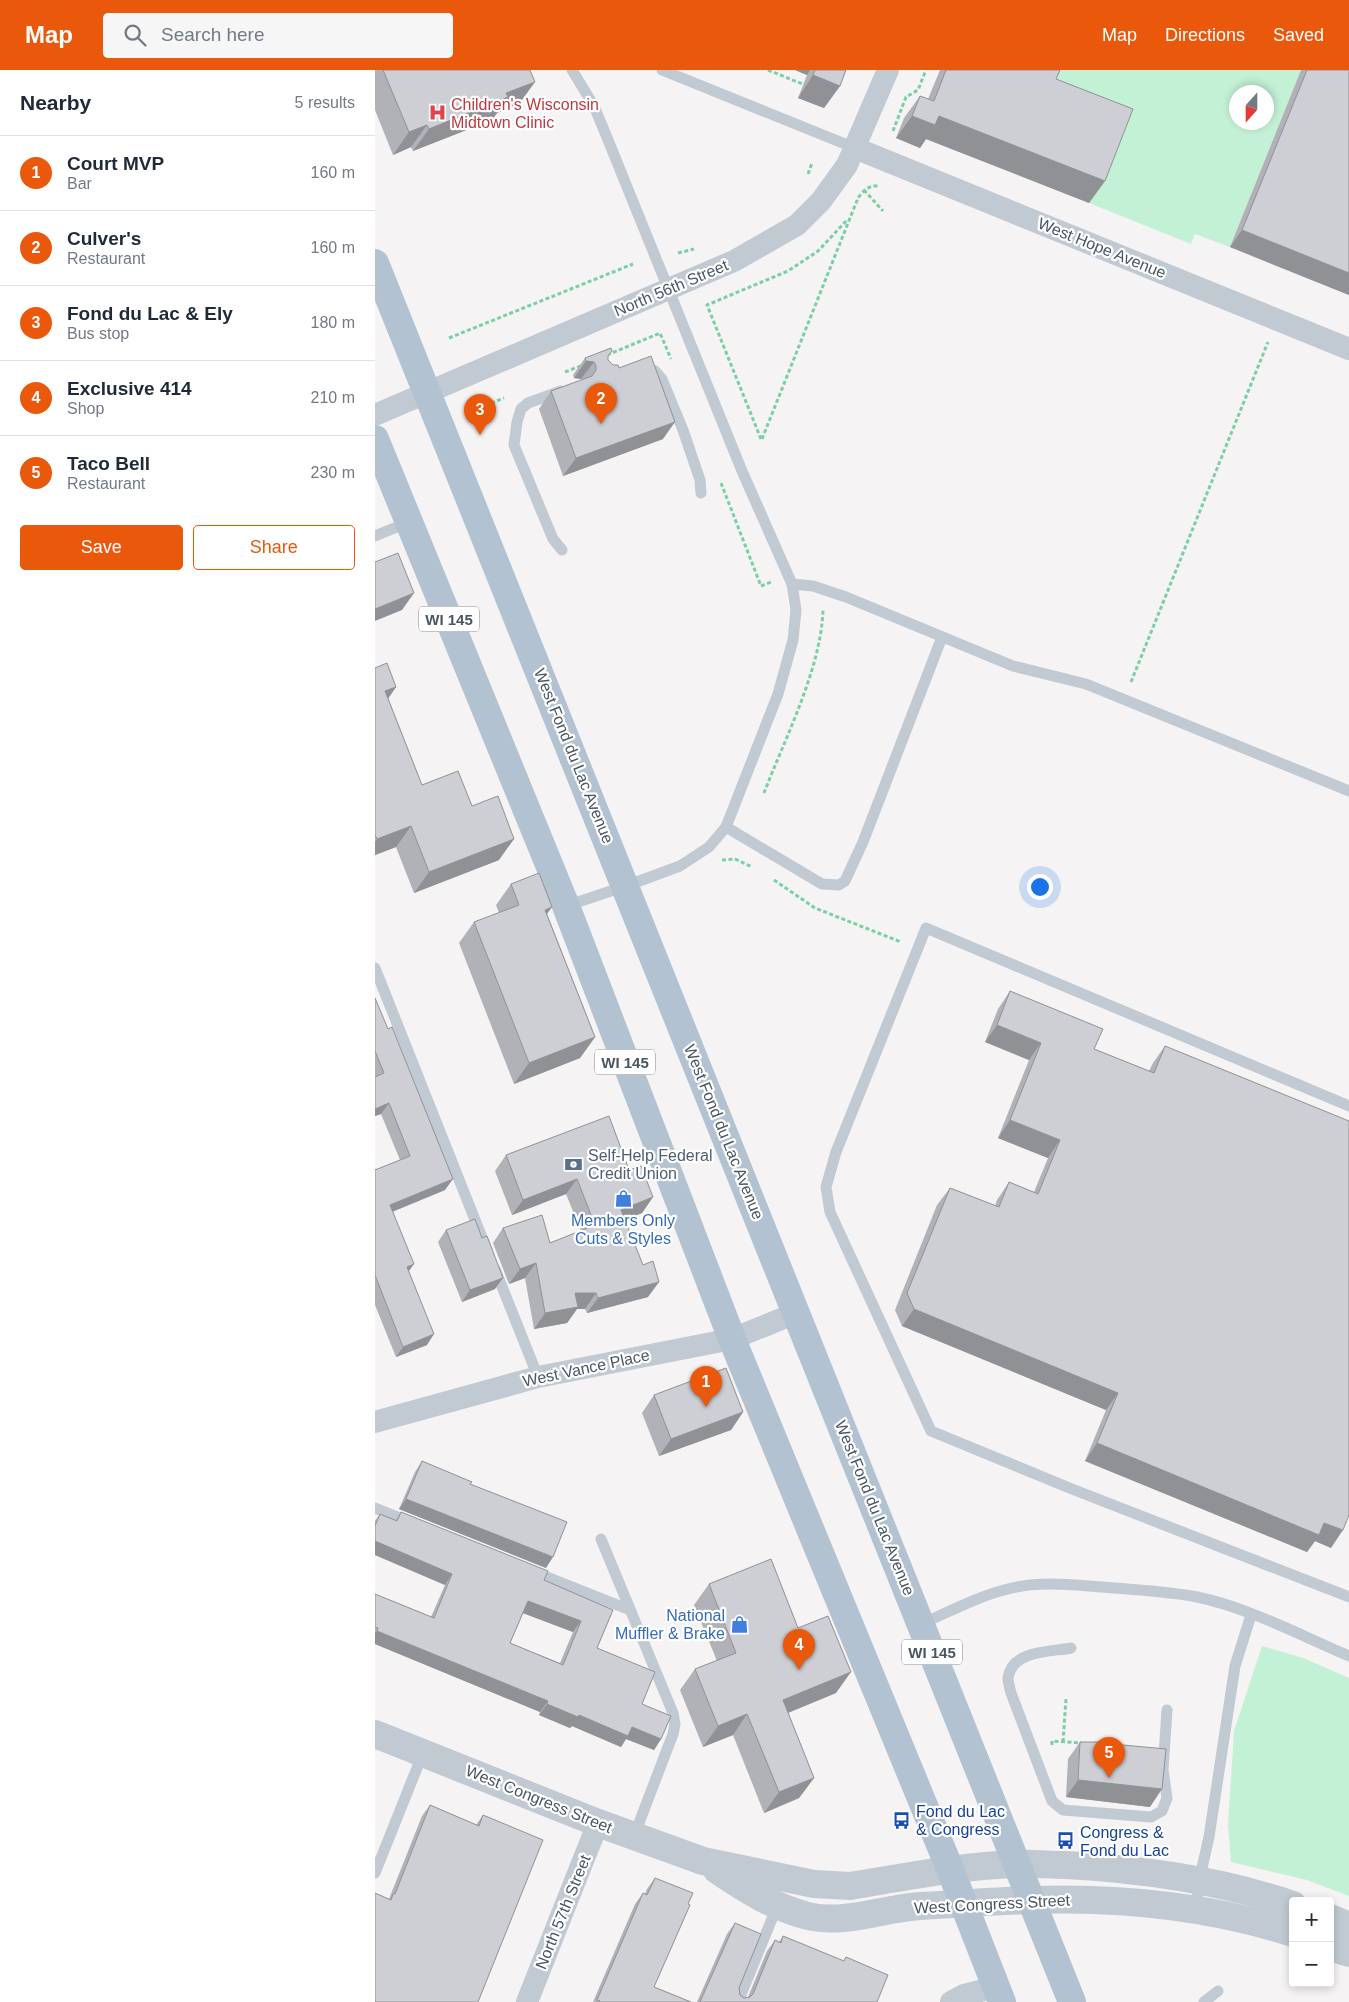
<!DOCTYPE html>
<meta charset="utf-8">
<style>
body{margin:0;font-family:Arial,sans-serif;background:#f6f6f7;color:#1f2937}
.controls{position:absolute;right:15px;bottom:15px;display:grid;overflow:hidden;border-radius:5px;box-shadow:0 2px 8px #0003}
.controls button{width:45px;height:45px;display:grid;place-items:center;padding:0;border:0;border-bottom:1px solid #e0e1e3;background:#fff;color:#1f2937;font:25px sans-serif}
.compass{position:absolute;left:854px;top:15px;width:45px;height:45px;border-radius:50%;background:#fff;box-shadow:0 2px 8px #0003;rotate:201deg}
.you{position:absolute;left:664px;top:816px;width:18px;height:18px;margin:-12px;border:4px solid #fff;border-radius:50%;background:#1a73e8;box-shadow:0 0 0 8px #1a73e833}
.badge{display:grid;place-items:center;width:32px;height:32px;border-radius:50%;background:#ea580c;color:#fff;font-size:16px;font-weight:700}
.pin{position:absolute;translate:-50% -41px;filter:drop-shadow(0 1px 2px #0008)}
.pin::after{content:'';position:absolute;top:26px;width:18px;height:15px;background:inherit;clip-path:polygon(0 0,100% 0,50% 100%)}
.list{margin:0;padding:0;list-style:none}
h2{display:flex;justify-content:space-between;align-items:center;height:65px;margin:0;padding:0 20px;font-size:21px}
h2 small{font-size:16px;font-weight:400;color:#747a83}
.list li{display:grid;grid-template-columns:32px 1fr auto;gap:15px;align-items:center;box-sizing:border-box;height:75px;padding:0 20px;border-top:1px solid #e0e1e3}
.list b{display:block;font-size:19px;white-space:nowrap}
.list p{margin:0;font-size:16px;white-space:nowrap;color:#747a83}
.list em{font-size:16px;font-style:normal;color:#747a83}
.actions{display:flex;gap:10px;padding:15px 20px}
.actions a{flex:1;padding:11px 0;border:1px solid #ea580c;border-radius:5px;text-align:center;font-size:18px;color:#ea580c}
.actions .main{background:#ea580c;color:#fff}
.icon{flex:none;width:28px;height:28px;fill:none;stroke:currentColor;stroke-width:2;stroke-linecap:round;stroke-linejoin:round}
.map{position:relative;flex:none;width:974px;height:1932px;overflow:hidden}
header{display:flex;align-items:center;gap:30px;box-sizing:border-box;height:70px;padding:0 25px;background:#ea580c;color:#fff}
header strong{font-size:24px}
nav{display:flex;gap:28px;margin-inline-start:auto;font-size:18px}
.search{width:350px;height:45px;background:#f6f6f7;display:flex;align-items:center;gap:12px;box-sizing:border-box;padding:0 18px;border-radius:5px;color:#747a83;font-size:19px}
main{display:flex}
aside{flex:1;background:#fff}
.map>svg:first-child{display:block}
</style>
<header>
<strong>Map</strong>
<div class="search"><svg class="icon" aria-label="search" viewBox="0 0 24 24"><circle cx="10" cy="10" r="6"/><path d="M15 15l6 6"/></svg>Search here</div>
<nav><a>Map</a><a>Directions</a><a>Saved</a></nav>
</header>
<main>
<aside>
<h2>Nearby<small>5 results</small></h2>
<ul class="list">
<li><span class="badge">1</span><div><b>Court MVP</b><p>Bar</p></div><em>160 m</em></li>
<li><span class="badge">2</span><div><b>Culver's</b><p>Restaurant</p></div><em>160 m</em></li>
<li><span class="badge">3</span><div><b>Fond du Lac &amp; Ely</b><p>Bus stop</p></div><em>180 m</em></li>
<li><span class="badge">4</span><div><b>Exclusive 414</b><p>Shop</p></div><em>210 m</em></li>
<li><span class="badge">5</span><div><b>Taco Bell</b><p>Restaurant</p></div><em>230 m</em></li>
</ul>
<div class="actions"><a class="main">Save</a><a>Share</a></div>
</aside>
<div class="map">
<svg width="974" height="1932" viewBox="0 0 974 1932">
<rect width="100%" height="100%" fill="#f5f3f3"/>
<g fill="#c3f1d5" fill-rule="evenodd">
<path d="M678 0H926L855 177 820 164 816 174 714 133 666 31ZM862 22H892V52H862Z"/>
<polygon points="887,1576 928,1588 974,1608 974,1826 932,1810 856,1792 853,1755 859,1661"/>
</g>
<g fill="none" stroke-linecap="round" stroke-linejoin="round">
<g stroke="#7ad0a6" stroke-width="3" stroke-dasharray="4 2.5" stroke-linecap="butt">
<polyline points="393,0 430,15"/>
<polyline points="518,61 531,27 543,20 551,0"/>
<polyline points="433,104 437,93"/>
<polyline points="489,120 508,141"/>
<polyline points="303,183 319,179"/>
<polyline points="74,268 258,194"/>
<polyline points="232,285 285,263 296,289"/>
<polyline points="190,302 208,295"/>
<polyline points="104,338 129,328"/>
<polyline points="386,369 332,235 413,201 443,181 472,150"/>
<path d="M387 369 483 128C488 121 494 115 503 116"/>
<polyline points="346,413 386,516 396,512"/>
<polyline points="756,612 893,272"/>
<path d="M389 723C410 668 446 599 448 540"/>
<polyline points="347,790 360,789 377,797"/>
<polyline points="399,810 440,838 526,872"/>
<polyline points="688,1672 691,1629"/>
<polyline points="677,1675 677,1671 707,1673"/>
</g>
<g stroke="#c1cad2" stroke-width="11">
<polyline points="287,0 480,78"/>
<polyline points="270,296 280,301 287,309 308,360 325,410 326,423"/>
<polyline points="186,321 153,333 146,339 142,352 139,375 178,469 187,480"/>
<polyline points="0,466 34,452"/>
<polyline points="417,514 438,516 471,527 638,596 711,614 974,721"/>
<polyline points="351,757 447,814 464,815 470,811 488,772 567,567"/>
<polyline points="191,836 251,816 305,796 334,777 351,757 403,624 418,570 421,540 417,514 367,401 231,65 219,36 197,0"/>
<polyline points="0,898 112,1180"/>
<polyline points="974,1036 551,858 461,1082 451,1117 455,1142 556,1361 697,1419 974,1527"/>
<polyline points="120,1199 163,1307"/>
<polyline points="0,1438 35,1452"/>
<polyline points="226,1469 298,1643 300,1654 298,1664 259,1766"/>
<polyline points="157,1501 255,1540"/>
<path d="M546 1554C576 1541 605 1525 637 1518 667 1511 697 1515 728 1517 759 1520 791 1521 822 1527 872 1537 927 1566 974 1586"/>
<path d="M696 1578C675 1582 637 1580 633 1608 633 1612 635 1619 636 1623L677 1731 688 1740 776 1747 787 1741 792 1728 788 1700 792 1640"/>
<polyline points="0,1803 48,1683"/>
<polyline points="821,1840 824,1811 834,1767 860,1596 876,1545"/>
<polyline points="363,1932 403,1834"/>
<polyline points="829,1932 843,1921"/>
</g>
<g stroke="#c1cad2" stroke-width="22">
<polyline points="480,78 974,279"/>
<polyline points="0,345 359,191 422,155 446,131 472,95 513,0"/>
<polyline points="0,1352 163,1307 357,1269 421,1243"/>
<polyline points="152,1932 223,1753"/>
<polyline points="576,1932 589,1925 621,1917"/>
</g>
<g stroke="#c1cad2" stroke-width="28">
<path d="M0 1664 223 1753 328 1791 439 1814 475 1816C530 1807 585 1796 641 1794 657 1793 674 1795 690 1795 767 1799 845 1810 918 1835"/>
<path d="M342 1800C370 1819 400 1838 433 1846 471 1855 508 1838 546 1836 582 1834 619 1831 656 1830 743 1827 834 1836 918 1863"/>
<polyline points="955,1848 974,1856"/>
<polyline points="955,1877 974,1883"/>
</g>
<g stroke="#b3c2d1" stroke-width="28">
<polyline points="0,193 697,1932"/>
<polyline points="0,369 191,836 357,1269 575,1799 627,1932"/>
</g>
</g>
<g fill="#b0b2b7" fill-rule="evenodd">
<polygon points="0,0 155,0 144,34 122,43 117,50 38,81 36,77 18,85 0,40"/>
<polygon points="420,0 471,0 465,16 449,38 423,28 432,5"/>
<polygon points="565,0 685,0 681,9 730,111 714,133 551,69 545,78 521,68 529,48 545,26 553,29"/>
<polygon points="926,0 974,0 974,225 855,177"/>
<polygon points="233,287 233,290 238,295 244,298 288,369 188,406 164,339 176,321 207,310 206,309 199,308 198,305 210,288"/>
<polygon points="0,598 21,617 13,629 47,715 97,736 124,790 39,823 21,777 0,785"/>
<polygon points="136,814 172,844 220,967 205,988 139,1014 84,873 99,852 124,843 121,835"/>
<polygon points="635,921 719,979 774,1001 778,993 790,976 956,1478 940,1471 932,1482 710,1391 731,1340 527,1256 520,1240 562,1135 575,1118 620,1136 622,1130 634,1112 659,1122 673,1088 623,1068 654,990 610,972 623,939"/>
<polygon points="0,928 70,1120 17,1142 34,1201 52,1275 21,1287 0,1235 0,1100 25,1090 6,1044 0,1046"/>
<polygon points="131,1085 254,1100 278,1127 267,1143 250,1150 273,1227 212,1243 210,1239 202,1239 192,1253 159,1259 150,1208 134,1214 118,1173 128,1158 175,1173 206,1161 191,1124 137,1145 120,1101"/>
<polygon points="71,1160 120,1219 87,1232 63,1172"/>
<polygon points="279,1325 368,1342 356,1360 284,1386 267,1343"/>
<polygon points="47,1391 95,1414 171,1498 24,1439 40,1402"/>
<path d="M26 1442 169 1510 238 1540 222 1578 267 1634 286 1669 279 1680 251 1669 246 1677 197 1656 195 1658 164 1645 165 1642 0 1574V1524L56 1547 70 1515 0 1485V1451L5 1444 20 1451ZM148 1543 198 1562 185 1593 135 1573Z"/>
<polygon points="334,1514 423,1558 461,1623 413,1643 439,1708 424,1728 389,1743 358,1665 328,1677 305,1620 320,1599 342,1591 319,1535"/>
<polygon points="705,1672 737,1674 775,1737 691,1727 693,1689"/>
<polygon points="55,1735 101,1755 108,1745 103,1932 14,1829 47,1746"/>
<polygon points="280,1808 279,1917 316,1932 218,1932 260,1834 268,1823 270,1824 272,1819"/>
<polygon points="360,1853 365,1925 369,1928 373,1927 392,1881 400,1870 404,1872 408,1866 468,1891 471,1887 502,1932 322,1932 352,1864"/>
</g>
<g fill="#909195">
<polygon points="420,0 435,0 432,5"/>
<polygon points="438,5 465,16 449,38 423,28"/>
<polygon points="160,12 144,34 122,43 117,50 38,81 54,59 131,23"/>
<polygon points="537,46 564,46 730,111 714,133 551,69 545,78 521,68"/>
<polygon points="52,55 36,77 18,85 34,62"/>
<polygon points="867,160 974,203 974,225 855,177"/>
<polygon points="211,291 219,292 206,309 199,308"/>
<polygon points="300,352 288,369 188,406 201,388"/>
<polygon points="39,523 27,540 0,551 0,539"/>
<polygon points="21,617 6,638 10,621"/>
<polygon points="36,756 21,777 0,785 0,772 2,769"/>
<polygon points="139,769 124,790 39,823 54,802"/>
<polygon points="177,837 162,858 170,840"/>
<polygon points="622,955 666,973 654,990 610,972"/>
<polygon points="220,967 205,988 139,1014 154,993"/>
<polygon points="14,1033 6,1044 0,1046 0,1039"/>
<polygon points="635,1050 685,1070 673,1088 623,1068"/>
<polygon points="78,1109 70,1120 7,1146 15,1135"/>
<polygon points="202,1109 191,1124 137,1145 148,1130"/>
<polygon points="278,1127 267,1143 235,1155 246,1140"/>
<polygon points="161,1193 150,1208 134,1214 145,1199"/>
<polygon points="39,1194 31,1205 32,1197"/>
<polygon points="128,1208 120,1219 87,1232 95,1220"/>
<polygon points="284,1212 273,1227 212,1243 223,1228"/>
<polygon points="200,1223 221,1223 210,1239 202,1239 192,1253 159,1259 170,1243"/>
<polygon points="539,1239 743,1323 731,1340 527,1256"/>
<polygon points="59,1264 52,1275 21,1287 28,1277"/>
<polygon points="368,1342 356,1360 284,1386 296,1369"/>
<polygon points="722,1373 949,1453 968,1460 956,1478 940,1471 932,1482 710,1391"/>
<polygon points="31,1429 178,1487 171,1498 24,1439"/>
<polygon points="0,1471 77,1504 70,1515 0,1485"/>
<polygon points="153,1531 206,1551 198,1562 145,1542"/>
<polygon points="2,1561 173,1631 165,1642 0,1574 0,1563"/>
<polygon points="476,1602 461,1623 393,1651 408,1630"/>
<polygon points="172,1634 204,1645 257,1657 286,1669 279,1680 251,1669 246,1677 197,1656 195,1658 164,1645"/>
<polygon points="372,1644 358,1665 328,1677 343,1656"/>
<polygon points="439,1708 424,1728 389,1743 404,1722"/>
<polygon points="703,1710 787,1719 775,1737 691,1727"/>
</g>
<g fill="#cdcfd5" stroke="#909195" fill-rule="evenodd">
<polygon points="8,0 155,0 160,12 131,23 133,27 54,59 52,55 34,62"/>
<polygon points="440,0 471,0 465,16 438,5"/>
<polygon points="571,0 685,0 681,9 758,39 730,111 564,46 560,55 537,46 545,26 559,31"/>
<polygon points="932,0 974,0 974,203 867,160"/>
<polygon points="236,278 237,281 233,286 233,290 238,295 243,295 244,298 276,286 300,352 201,388 176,321 217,306 221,300 221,296 219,292 211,291 210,288"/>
<polygon points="23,483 39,523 0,539 0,492"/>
<polygon points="12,593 21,617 10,621 47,715 83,701 97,736 123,726 139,769 54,802 36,756 2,769 0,765 0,598"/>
<polygon points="164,803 177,837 170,840 220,967 154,993 99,852 144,835 136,814"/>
<polygon points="635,921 728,959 719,979 779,1003 790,976 974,1051 974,1445 968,1460 949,1453 944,1465 722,1373 743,1323 539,1239 532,1223 575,1118 624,1137 634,1112 663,1124 685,1070 635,1050 666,973 622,955"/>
<polygon points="0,928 13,959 17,957 78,1109 15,1135 39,1194 32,1197 59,1264 28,1277 0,1205 0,1100 35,1086 14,1033 0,1039 0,1007 9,1003 0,981"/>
<polygon points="234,1046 254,1100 266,1096 278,1127 246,1140 268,1195 278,1191 284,1212 223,1228 221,1223 200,1223 203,1237 170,1243 161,1193 145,1199 128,1158 167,1145 175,1173 220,1155 202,1109 148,1130 131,1085"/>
<polygon points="100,1149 107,1168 112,1166 128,1208 95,1220 71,1160"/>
<polygon points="351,1298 368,1342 296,1369 279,1325"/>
<polygon points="47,1391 97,1412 95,1414 192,1452 178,1487 31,1429"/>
<path d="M26 1442 173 1501 169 1510 238 1540 222 1578 280 1602 267 1634 296 1646 286 1669 257 1657 253 1666 204 1645 203 1647 172 1634 173 1631 2 1561 3 1558 0 1557V1524L59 1548 77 1504 0 1471V1456L5 1444 22 1451ZM153 1531 206 1551 188 1595 135 1573Z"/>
<polygon points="396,1489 423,1558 453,1546 476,1602 408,1630 439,1708 404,1722 372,1644 343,1656 320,1599 361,1583 334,1514"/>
<polygon points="705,1672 737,1672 737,1674 791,1679 787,1719 703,1710"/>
<polygon points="55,1735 104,1756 108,1745 168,1770 103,1932 0,1932 0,1823 16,1830 18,1824 20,1824"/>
<polygon points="280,1808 318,1823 313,1834 315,1835 279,1917 316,1932 224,1932 225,1931 222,1930 268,1823 272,1825"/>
<polygon points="360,1853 386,1864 364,1918 365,1925 369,1928 375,1927 378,1924 400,1870 406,1873 408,1866 469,1891 471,1887 513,1905 502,1932 325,1932"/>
</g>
<defs>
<symbol id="hospital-bare" viewBox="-9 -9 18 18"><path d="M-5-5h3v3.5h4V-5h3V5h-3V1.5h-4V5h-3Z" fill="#e0444e" stroke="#fff" stroke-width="2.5" paint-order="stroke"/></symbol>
<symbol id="bank-bare" viewBox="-9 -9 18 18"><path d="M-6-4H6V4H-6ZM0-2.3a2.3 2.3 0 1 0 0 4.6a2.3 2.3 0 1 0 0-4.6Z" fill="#5c6f8a" stroke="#fff" stroke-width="2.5" paint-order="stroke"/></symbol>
<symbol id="shop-bare" viewBox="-9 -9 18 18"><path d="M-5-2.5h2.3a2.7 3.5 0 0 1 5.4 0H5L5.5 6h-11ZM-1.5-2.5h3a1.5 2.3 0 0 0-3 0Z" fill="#3f7fe0" stroke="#fff" stroke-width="2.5" paint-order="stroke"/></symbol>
<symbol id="bus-bare" viewBox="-9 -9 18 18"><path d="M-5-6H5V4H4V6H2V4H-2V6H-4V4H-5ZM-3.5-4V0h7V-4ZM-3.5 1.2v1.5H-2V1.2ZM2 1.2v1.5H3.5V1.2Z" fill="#1a4fb4" stroke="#fff" stroke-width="2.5" paint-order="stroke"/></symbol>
</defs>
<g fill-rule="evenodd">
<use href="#hospital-bare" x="50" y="30" width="25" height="25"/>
<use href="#bank-bare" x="186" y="1082" width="25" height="25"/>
<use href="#shop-bare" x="236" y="1116" width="25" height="25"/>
<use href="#shop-bare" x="352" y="1542" width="25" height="25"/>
<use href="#bus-bare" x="514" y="1738" width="25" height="25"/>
<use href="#bus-bare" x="678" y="1758" width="25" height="25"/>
</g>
<g text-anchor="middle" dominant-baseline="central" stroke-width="4.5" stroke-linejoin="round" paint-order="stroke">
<g fill="#fff" stroke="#808990" stroke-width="1">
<rect x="44" y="536.5" width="60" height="25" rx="4"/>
<rect x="220" y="979.5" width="60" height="25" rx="4"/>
<rect x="527" y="1569.5" width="60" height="25" rx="4"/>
</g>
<g font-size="15" font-weight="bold" fill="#4a5661">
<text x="74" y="549">WI 145</text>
<text x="250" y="992">WI 145</text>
<text x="557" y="1582">WI 145</text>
</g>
<g font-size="16" fill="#be3a42" stroke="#fff" text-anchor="start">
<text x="76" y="34">Children's Wisconsin<tspan x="76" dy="18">Midtown Clinic</tspan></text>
</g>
<g font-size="16" fill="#4a5661" stroke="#fff">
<text transform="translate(727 178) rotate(22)">West Hope Avenue</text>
<text transform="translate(296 218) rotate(-23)">North 56th Street</text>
<text transform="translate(199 686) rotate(68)">West Fond du Lac Avenue</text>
<text transform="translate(349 1062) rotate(68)">West Fond du Lac Avenue</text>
<text transform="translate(211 1298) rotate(-12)">West Vance Place</text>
<text transform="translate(500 1438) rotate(68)">West Fond du Lac Avenue</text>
<text transform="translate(164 1729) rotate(22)">West Congress Street</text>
<text transform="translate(617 1834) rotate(-3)">West Congress Street</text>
<text transform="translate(188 1842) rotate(-68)">North 57th Street</text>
</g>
<g font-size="16" fill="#4e5e75" stroke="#fff" text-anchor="start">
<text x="213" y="1085">Self-Help Federal<tspan x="213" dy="18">Credit Union</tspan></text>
</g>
<g font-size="16" fill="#366cbe" stroke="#fff">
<text x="248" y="1150">Members Only<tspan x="248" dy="18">Cuts &amp; Styles</tspan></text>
<text x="350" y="1545" text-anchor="end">National<tspan x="350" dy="18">Muffler &amp; Brake</tspan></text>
</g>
<g font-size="16" fill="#164399" stroke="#fff" text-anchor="start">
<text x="541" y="1741">Fond du Lac<tspan x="541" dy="18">&amp; Congress</tspan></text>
<text x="705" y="1762">Congress &amp;<tspan x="705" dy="18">Fond du Lac</tspan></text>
</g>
</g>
</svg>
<div class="controls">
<button>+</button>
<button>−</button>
</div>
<svg class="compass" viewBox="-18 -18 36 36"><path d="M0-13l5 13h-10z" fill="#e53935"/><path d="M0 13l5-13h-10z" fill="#747a83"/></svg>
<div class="you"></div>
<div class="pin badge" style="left:331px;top:1337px">1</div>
<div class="pin badge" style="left:226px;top:354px">2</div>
<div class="pin badge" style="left:105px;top:365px">3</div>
<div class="pin badge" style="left:424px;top:1600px">4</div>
<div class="pin badge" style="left:734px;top:1708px">5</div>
</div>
</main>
